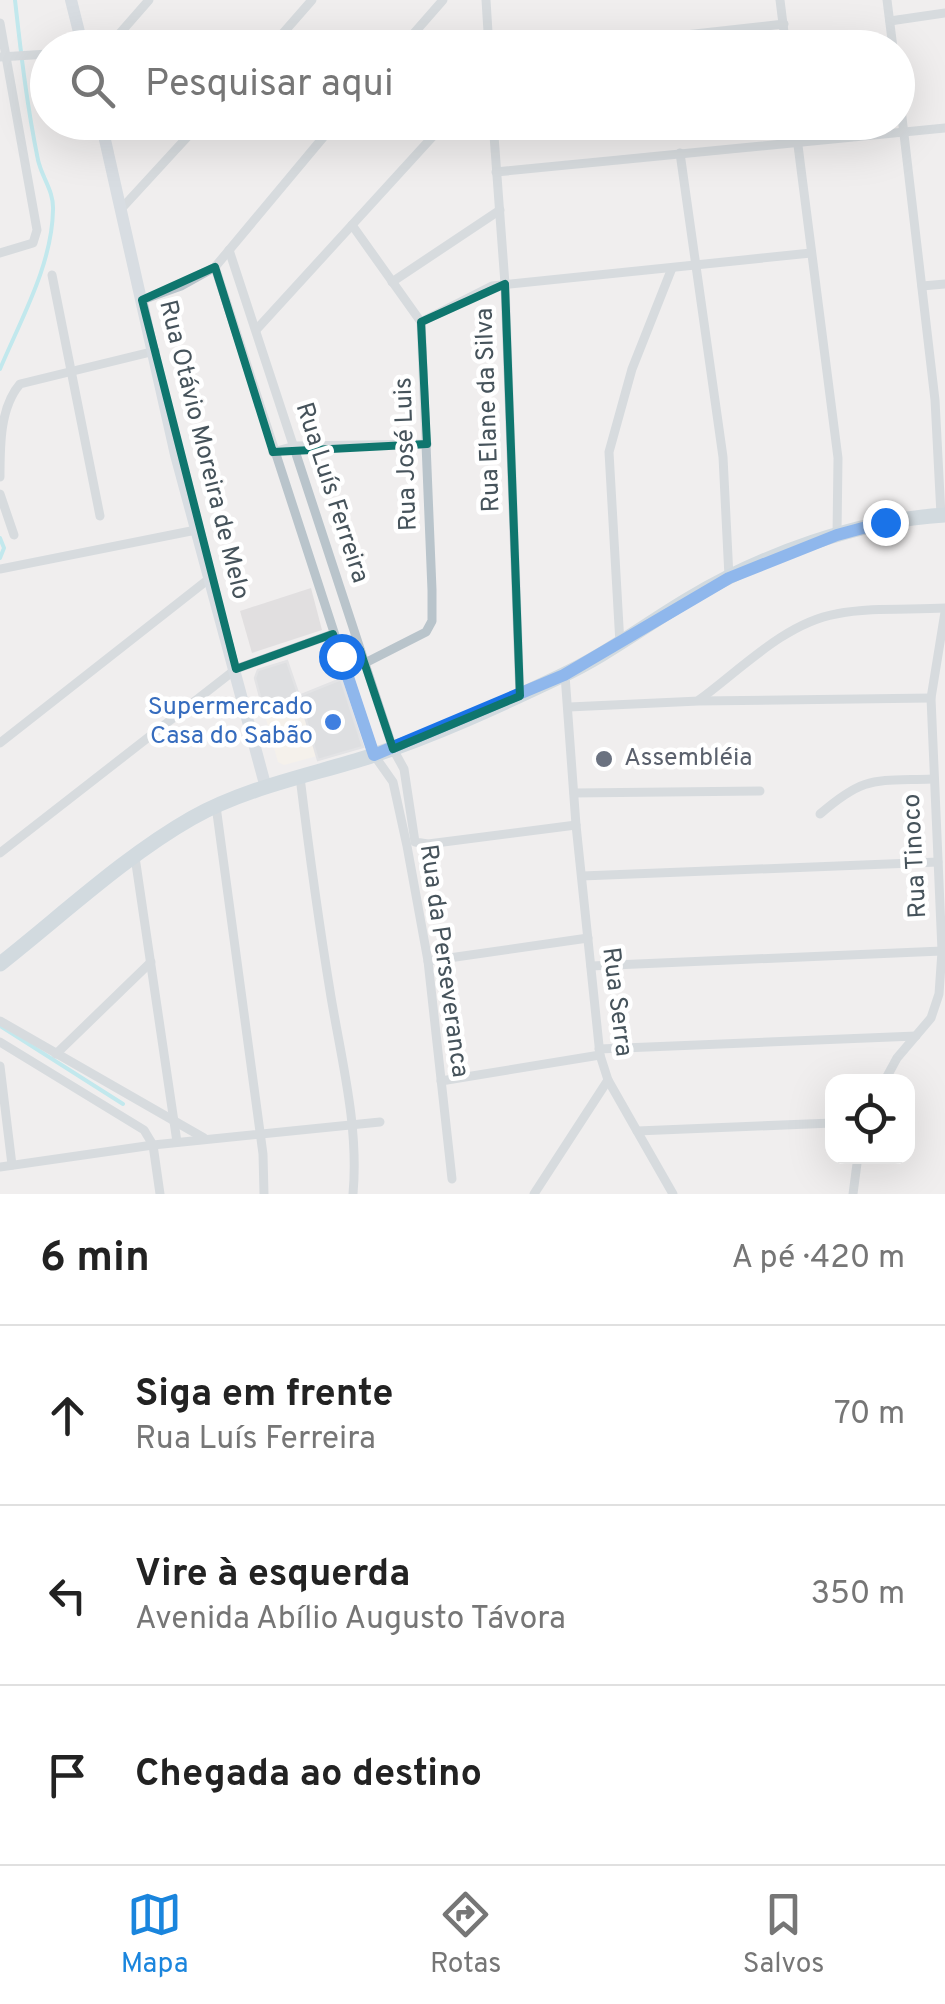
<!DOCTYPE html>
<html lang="pt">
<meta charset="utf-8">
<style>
body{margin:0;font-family:Overpass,sans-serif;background:#f6f6f6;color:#222}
.controls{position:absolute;right:30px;bottom:30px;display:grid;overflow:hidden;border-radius:20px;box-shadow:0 10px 40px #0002}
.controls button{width:90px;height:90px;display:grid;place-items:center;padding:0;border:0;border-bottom:2px solid #e0e0e0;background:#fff;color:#222;font:50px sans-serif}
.stop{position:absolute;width:30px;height:30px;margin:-22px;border:8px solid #1a73e8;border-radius:50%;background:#fff}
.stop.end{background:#1a73e8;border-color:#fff;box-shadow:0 2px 10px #0008}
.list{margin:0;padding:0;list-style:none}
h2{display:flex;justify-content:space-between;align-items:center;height:130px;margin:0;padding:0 40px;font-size:42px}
h2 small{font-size:32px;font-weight:400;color:#767676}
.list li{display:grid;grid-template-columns:65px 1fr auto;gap:30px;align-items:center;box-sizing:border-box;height:180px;padding:0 40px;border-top:2px solid #e0e0e0}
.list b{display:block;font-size:38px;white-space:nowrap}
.list p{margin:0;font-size:32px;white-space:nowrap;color:#767676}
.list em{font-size:32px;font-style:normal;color:#767676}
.icon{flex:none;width:55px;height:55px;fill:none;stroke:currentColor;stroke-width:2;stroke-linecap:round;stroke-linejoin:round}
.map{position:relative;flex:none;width:945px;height:1194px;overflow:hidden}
.search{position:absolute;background:#fff;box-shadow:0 10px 40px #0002;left:30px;right:30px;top:30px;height:110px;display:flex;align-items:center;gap:25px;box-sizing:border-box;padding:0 35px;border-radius:55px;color:#767676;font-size:38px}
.sheet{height:670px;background:#fff}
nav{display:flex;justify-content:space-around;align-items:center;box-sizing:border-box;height:140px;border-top:2px solid #e0e0e0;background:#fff;font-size:28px;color:#767676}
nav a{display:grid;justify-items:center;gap:5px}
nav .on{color:#1a85dd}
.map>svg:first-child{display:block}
</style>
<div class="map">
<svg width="945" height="1194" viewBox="0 0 945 1194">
<rect width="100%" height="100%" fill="#f0eeee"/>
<polygon fill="#fbf3e6" points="299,696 317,756 284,765 278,762 263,708"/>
<polygon fill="#e1dfe0" points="311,588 322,630 252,653 240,611"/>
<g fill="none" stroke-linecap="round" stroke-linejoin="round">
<g stroke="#89e1eb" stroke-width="4">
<path d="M0 369C21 319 52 265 53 210 54 191 42 178 38 160 27 106 21 54 15 0"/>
<polyline points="0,538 4,548 0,558"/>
<polyline points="0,1026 123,1104"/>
</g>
</g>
<g fill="#c7ccd0" stroke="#d2d5d9" stroke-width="2.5">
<polygon points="287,661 299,696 263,708 255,678 258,670"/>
<polygon points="341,679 363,747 318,760 299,696"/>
</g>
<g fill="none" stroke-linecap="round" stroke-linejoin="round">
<g stroke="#b9c4cb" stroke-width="9">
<polyline points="486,0 489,48"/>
<polyline points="780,0 786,48"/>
<polyline points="887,0 893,48"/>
<polyline points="890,21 945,13"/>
<polyline points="0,23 37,230 33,243 0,253"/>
<polyline points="107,48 149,0"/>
<polyline points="270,48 312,0"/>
<polyline points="401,48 443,0"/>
<polyline points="568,48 784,24"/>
<polyline points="0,57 48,54"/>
<polyline points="898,83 935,400 941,515"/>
<polyline points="493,122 505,284 520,696"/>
<polyline points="795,122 838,458 837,535"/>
<polyline points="680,153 723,457 729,577"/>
<polyline points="496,172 945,128"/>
<polyline points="122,208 201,122"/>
<polyline points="352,225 421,322 432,590 432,621 426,632 365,663"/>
<polyline points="229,250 393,749 404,769 415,842 428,844 576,825"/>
<polyline points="215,267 374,755 393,782 407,846 428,961 452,1179"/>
<polyline points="52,275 100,516"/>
<polyline points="392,282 500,210"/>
<polyline points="922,286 945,284"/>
<polyline points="142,300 181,286 215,267 336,122"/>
<polyline points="421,322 492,286 811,253"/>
<polyline points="257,329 446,122"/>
<polyline points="273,452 295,446 427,444"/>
<path d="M0 477C0 445 0 407 20 384L155 351"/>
<polyline points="0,494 14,535"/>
<polyline points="0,569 196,530"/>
<polyline points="620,644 609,452 632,369 672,268"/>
<polyline points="565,675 576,825 600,1055 608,1080 637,1131 832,1123"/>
<path d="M699 700C740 670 785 623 836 614 871 607 910 610 945 608"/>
<polyline points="569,707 699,701 931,698"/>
<polyline points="0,743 210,578"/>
<path d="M300 777C309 851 319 924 331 997 342 1062 359 1128 353 1194"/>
<polyline points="574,793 760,791"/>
<polyline points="216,806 263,1154 264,1194"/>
<path d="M820 814C865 775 874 781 932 779"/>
<polyline points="0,853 236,669 333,634"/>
<polyline points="135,857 177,1142"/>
<polyline points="582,876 938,862"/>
<polyline points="428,961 588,938"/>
<polyline points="591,966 942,951"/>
<polyline points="0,1021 204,1138"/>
<polyline points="0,1042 144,1130 153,1145 160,1194"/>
<polyline points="599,1049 916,1036"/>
<polyline points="56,1054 151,962"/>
<polyline points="0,1066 12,1165"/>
<polyline points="441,1081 600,1055"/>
<polyline points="884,1082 897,1058 931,1018 939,994 942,951 931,698 945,612"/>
<polyline points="637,1131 673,1194"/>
<polyline points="0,1167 153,1145 380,1122"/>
<polyline points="534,1194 608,1080"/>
<polyline points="853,1194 858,1156"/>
</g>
<g stroke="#bbc8d2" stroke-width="12">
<polyline points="71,0 83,48"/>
<polyline points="101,122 176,455 266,788"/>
</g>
<path stroke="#adc1cd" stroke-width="15" d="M0 964C61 916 125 856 192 818 247 787 312 775 371 756 435 735 498 706 559 677 605 656 645 625 689 599 762 555 859 520 945 515"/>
</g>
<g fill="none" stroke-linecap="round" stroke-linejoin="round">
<polyline stroke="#1a73e8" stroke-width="12" points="341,656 374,755 564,675 729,578 837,535 885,522"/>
</g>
<path d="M0 0H945V1194H0ZM215 267 273 452 427 444 421 322 505 284 520 696 393 749 360 650 341 656 333 634 236 669 142 300Z" fill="#f0eeee" fill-opacity=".55" fill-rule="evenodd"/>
<path fill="none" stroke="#0f766e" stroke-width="8" stroke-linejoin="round" d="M215 267 273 452 427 444 421 322 505 284 520 696 393 749 360 650 341 656 333 634 236 669 142 300Z"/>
<circle fill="#3f7fe0" stroke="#fff" stroke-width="4" cx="333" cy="722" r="10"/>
<circle fill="#6b7280" stroke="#fff" stroke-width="4" cx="604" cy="759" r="10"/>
<g text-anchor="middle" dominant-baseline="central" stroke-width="9" stroke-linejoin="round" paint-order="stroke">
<g font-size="25" fill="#46535b" stroke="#fff">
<text transform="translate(489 410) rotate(-92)">Rua Elane da Silva</text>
<text transform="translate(203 450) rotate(76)">Rua Otávio Moreira de Melo</text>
<text transform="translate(407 454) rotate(-92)">Rua José Luis</text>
<text transform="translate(331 493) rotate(72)">Rua Luís Ferreira</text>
<text transform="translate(916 856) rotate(-93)">Rua Tinoco</text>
<text transform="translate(443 961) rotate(82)">Rua da Perseveranca</text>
<text transform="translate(616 1002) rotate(83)">Rua Serra</text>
</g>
<g font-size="25" fill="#366cbe" stroke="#fff" text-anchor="end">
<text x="313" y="708">Supermercado<tspan x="313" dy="29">Casa do Sabão</tspan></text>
</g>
<g font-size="25" fill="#5b616d" stroke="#fff" text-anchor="start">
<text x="624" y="759">Assembléia</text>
</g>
</g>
</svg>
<div class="controls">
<button><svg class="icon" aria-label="locate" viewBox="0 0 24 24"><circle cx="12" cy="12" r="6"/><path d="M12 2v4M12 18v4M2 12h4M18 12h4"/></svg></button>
</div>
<div class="stop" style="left:341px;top:656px"></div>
<div class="stop end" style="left:885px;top:522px"></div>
<div class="search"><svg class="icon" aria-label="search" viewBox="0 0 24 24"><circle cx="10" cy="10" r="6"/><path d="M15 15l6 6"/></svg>Pesquisar aqui</div>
</div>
<section class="sheet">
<h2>6 min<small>A pé · 420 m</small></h2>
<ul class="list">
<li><svg class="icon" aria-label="ahead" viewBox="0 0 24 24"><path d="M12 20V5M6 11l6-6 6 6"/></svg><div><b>Siga em frente</b><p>Rua Luís Ferreira</p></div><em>70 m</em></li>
<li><svg class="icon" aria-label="left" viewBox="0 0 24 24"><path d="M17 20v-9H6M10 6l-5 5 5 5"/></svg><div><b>Vire à esquerda</b><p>Avenida Abílio Augusto Távora</p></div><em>350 m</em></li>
<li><svg class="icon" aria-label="arrive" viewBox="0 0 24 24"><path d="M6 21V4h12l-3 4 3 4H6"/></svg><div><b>Chegada ao destino</b></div></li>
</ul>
</section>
<nav>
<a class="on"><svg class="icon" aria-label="map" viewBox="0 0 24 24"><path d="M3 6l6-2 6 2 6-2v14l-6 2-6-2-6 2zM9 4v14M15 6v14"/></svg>Mapa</a>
<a><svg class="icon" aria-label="directions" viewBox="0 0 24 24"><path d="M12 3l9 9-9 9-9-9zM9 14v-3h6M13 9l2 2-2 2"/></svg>Rotas</a>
<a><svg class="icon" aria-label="saved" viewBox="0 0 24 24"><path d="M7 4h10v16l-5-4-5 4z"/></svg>Salvos</a>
</nav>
